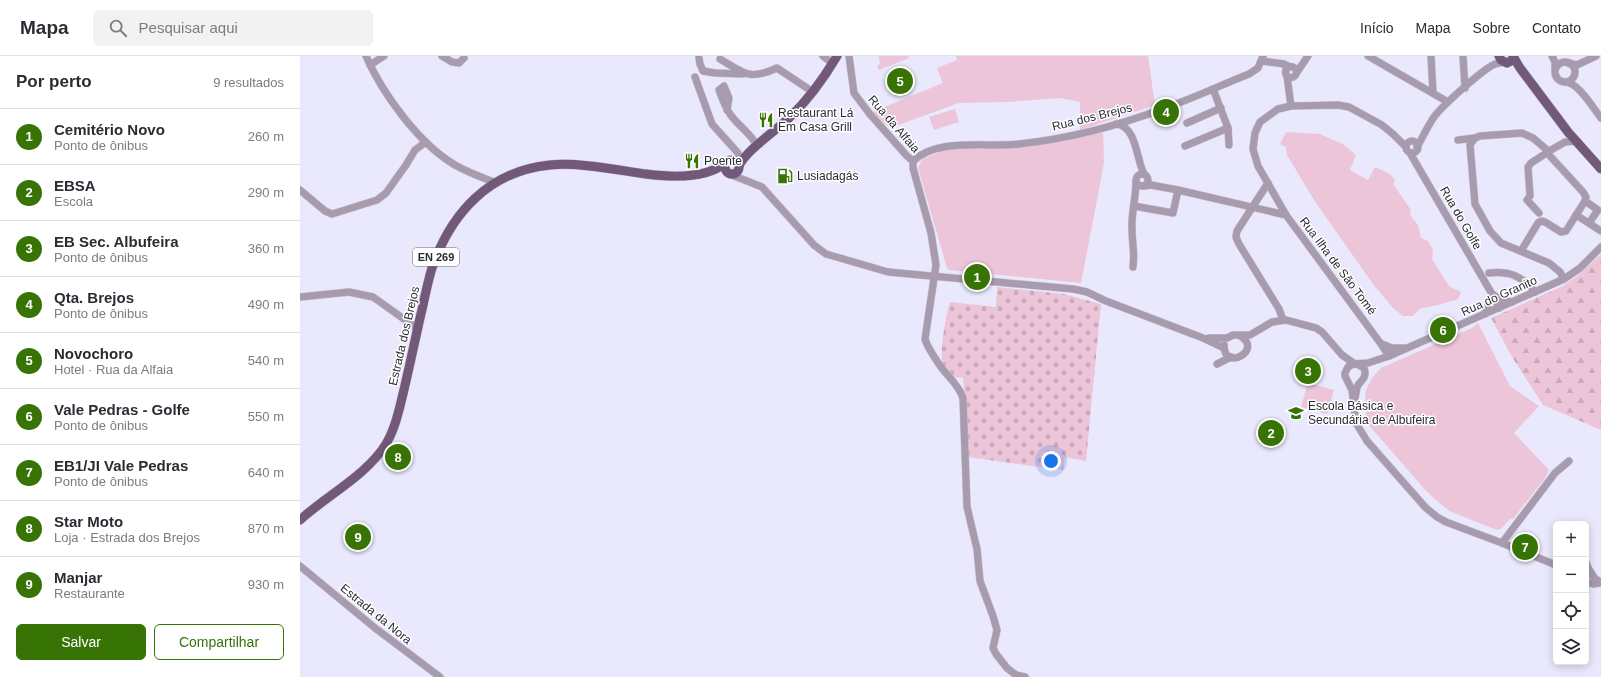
<!DOCTYPE html>
<html lang="pt">
<meta charset="utf-8">
<style>
body{margin:0;font-family:Helvetica,sans-serif;background:#f2f2f3;color:#2b2b33}
.controls{position:absolute;right:12px;bottom:12px;display:grid;overflow:hidden;border-radius:6px;box-shadow:0 2px 10px #0003}
.controls button{width:36px;height:36px;display:grid;place-items:center;padding:0;border:0;border-bottom:1px solid #e1e1e2;background:#fff;color:#2b2b33;font:20px sans-serif}
.you{position:absolute;left:751px;top:405px;width:14px;height:14px;margin:-10px;border:3px solid #fff;border-radius:50%;background:#1a73e8;box-shadow:0 0 0 6px #1a73e833}
.badge{display:grid;place-items:center;width:26px;height:26px;border-radius:50%;background:#387305;color:#fff;font-size:13px;font-weight:700}
.pin{position:absolute;translate:-50% -50%;border:2px solid #fff;box-shadow:0 1px 4px #0006}
.list{margin:0;padding:0;list-style:none}
h2{display:flex;justify-content:space-between;align-items:center;height:52px;margin:0;padding:0 16px;font-size:17px}
h2 small{font-size:13px;font-weight:400;color:#7c7c81}
.list li{display:grid;grid-template-columns:26px 1fr auto;gap:12px;align-items:center;box-sizing:border-box;height:56px;padding:0 16px;border-top:1px solid #e1e1e2}
.list b{display:block;font-size:15px;white-space:nowrap}
.list p{margin:0;font-size:13px;white-space:nowrap;color:#7c7c81}
.list em{font-size:13px;font-style:normal;color:#7c7c81}
.actions{display:flex;gap:8px;padding:12px 16px}
.actions a{flex:1;padding:9px 0;border:1px solid #387305;border-radius:6px;text-align:center;font-size:14px;color:#387305}
.actions .main{background:#387305;color:#fff}
.icon{flex:none;width:22px;height:22px;fill:none;stroke:currentColor;stroke-width:2;stroke-linecap:round;stroke-linejoin:round}
.map{position:relative;flex:none;width:1301px;height:621px;overflow:hidden}
header{display:flex;align-items:center;gap:24px;box-sizing:border-box;height:56px;padding:0 20px;background:#fff;border-bottom:1px solid #e1e1e2}
header strong{font-size:19px}
nav{display:flex;gap:22px;margin-inline-start:auto;font-size:14px}
.search{width:280px;height:36px;background:#f2f2f3;display:flex;align-items:center;gap:10px;box-sizing:border-box;padding:0 14px;border-radius:6px;color:#7c7c81;font-size:15px}
main{display:flex}
aside{flex:1;background:#fff}
.map>svg:first-child{display:block}
</style>
<header>
<strong>Mapa</strong>
<div class="search"><svg class="icon" aria-label="search" viewBox="0 0 24 24"><circle cx="10" cy="10" r="6"/><path d="M15 15l6 6"/></svg>Pesquisar aqui</div>
<nav><a>Início</a><a>Mapa</a><a>Sobre</a><a>Contato</a></nav>
</header>
<main>
<aside>
<h2>Por perto<small>9 resultados</small></h2>
<ul class="list">
<li><span class="badge">1</span><div><b>Cemitério Novo</b><p>Ponto de ônibus</p></div><em>260 m</em></li>
<li><span class="badge">2</span><div><b>EBSA</b><p>Escola</p></div><em>290 m</em></li>
<li><span class="badge">3</span><div><b>EB Sec. Albufeira</b><p>Ponto de ônibus</p></div><em>360 m</em></li>
<li><span class="badge">4</span><div><b>Qta. Brejos</b><p>Ponto de ônibus</p></div><em>490 m</em></li>
<li><span class="badge">5</span><div><b>Novochoro</b><p>Hotel · Rua da Alfaia</p></div><em>540 m</em></li>
<li><span class="badge">6</span><div><b>Vale Pedras - Golfe</b><p>Ponto de ônibus</p></div><em>550 m</em></li>
<li><span class="badge">7</span><div><b>EB1/JI Vale Pedras</b><p>Ponto de ônibus</p></div><em>640 m</em></li>
<li><span class="badge">8</span><div><b>Star Moto</b><p>Loja · Estrada dos Brejos</p></div><em>870 m</em></li>
<li><span class="badge">9</span><div><b>Manjar</b><p>Restaurante</p></div><em>930 m</em></li>
</ul>
<div class="actions"><a class="main">Salvar</a><a>Compartilhar</a></div>
</aside>
<div class="map">
<svg width="1301" height="621" viewBox="0 0 1301 621">
<defs>
<pattern id="forest-firs" width="22" height="20" patternUnits="userSpaceOnUse"><rect width="22" height="20" fill="#edc5d9"/><path d="M5 1l3.5 6h-7zM16 11l3.5 6h-7z" fill="#cba9bb"/></pattern>
<pattern id="cemetery-stones" width="16" height="16" patternUnits="userSpaceOnUse"><rect width="16" height="16" fill="#edc5d9"/><path d="M2 7V4a2 2 0 0 1 4 0v3zM10 15v-3a2 2 0 0 1 4 0v3z" fill="#cba9bb"/></pattern>
</defs>
<rect width="100%" height="100%" fill="#e9e8fc"/>
<g fill="#edc5d9">
<polygon points="579,0 608,0 609,2 579,14 577,10 580,8"/>
<polygon points="656,0 848,0 855,49 780,74 780,46 760,42 707,46 659,47 590,72 572,56 643,27 637,12 657,4"/>
<polygon points="655,53 659,66 634,74 629,61"/>
<polygon points="803,74 804,107 781,227 649,214 647,212 618,112 622,103 648,93 700,93 737,89"/>
<polygon points="986,76 1020,78 1044,89 1056,99 1050,114 1068,124 1075,111 1090,118 1095,124 1093,128 1111,154 1110,159 1118,169 1121,182 1128,185 1133,194 1132,203 1149,230 1161,236 1158,243 1134,250 1121,252 1113,260 1103,260 1093,252 1073,228 1014,144 987,99 986,91 980,88"/>
<polygon points="1178,267 1210,330 1239,350 1214,377 1249,414 1245,422 1213,463 1210,463 1201,473 1197,474 1149,455 1127,436 1067,367 1065,345 1066,334 1072,322 1081,312 1172,272"/>
<polygon points="1008,327 1034,334 1027,358 1001,351"/>
</g>
<polygon fill="url(#forest-firs)" points="1301,198 1301,374 1243,349 1212,301 1191,262 1263,230 1277,220"/>
<path fill="url(#cemetery-stones)" d="M697 231 764 238 801 248 786 405 765 401 763 414 667 401 663 322 652 321C650 317 644 312 643 308 639 296 646 259 650 246L696 251Z"/>
<g fill="none" stroke-linecap="round" stroke-linejoin="round">
<defs>
<g id="minor">
<path d="M66 0C82 37 119 88 155 109 167 116 181 121 194 126"/>
<polyline points="142,0 152,6 159,7 164,2"/>
<polyline points="523,0 533,8"/>
<polyline points="549,0 554,37 569,57 607,100 613,105"/>
<polyline points="1068,0 1148,46"/>
<polyline points="1131,0 1133,37"/>
<polyline points="1163,0 1165,32"/>
<polyline points="1252,0 1255,6 1255,13"/>
<polyline points="399,2 400,8 403,15 415,17 443,18"/>
<path d="M420 3C444 17 449 25 477 12L513 36"/>
<polyline points="962,5 984,8 990,11"/>
<circle cx="1265" cy="16" r="10"/>
<polyline points="1268,7 1277,9 1296,0"/>
<polyline points="70,9 84,0"/>
<circle cx="991" cy="16" r="5.5"/>
<polyline points="997,16 1008,0"/>
<polyline points="987,20 991,50"/>
<polyline points="395,21 412,68 438,97 438,101"/>
<path d="M1265 26C1278 26 1293 52 1301 62"/>
<polyline points="913,33 928,72 929,89"/>
<path d="M427 54 429 42 424 30 419 34C422 42 425 51 430 58 438 70 451 77 457 90"/>
<polyline points="887,67 921,52"/>
<path d="M816 68C837 70 836 103 844 118"/>
<polyline points="1158,84 1175,82"/>
<circle cx="1112" cy="91" r="6"/>
<polyline points="885,90 928,72"/>
<path d="M1117 91C1123 81 1127 71 1134 61 1142 50 1183 13 1195 8 1198 7 1202 7 1204 6"/>
<polyline points="1246,93 1233,82 1222,77 1180,80 1175,82 1170,89 1175,148 1190,175 1201,187 1249,207 1260,216 1264,223"/>
<polyline points="1251,94 1265,86 1277,85"/>
<polyline points="1110,97 1192,238 1199,252"/>
<path d="M613 105V112L631 177 636 209 625 283C628 293 635 302 641 311 649 322 658 328 663 342L667 451 677 493 680 525 693 560 697 574 693 592 696 598 707 612 716 619 725 621"/>
<path d="M613 105C639 81 686 92 719 88 767 83 820 69 865 52 894 42 921 29 949 18L958 12 963 0"/>
<circle cx="842" cy="124" r="6"/>
<polyline points="432,119 462,131 514,189 526,198 588,216 773,233 787,236 806,245 903,282 924,292"/>
<polyline points="968,127 937,175 936,181 939,188 979,253 983,264"/>
<polyline points="844,130 851,129 878,134 986,159"/>
<polyline points="0,134 25,155 32,158 77,144 86,137 106,109 115,94 126,86"/>
<polyline points="1285,145 1298,154 1289,167"/>
<polyline points="834,150 873,157 878,134"/>
<polyline points="1239,157 1227,144 1230,140 1228,111 1231,107 1245,98"/>
<polyline points="1276,159 1301,175"/>
<polyline points="1221,195 1238,167 1241,165 1245,166 1261,176 1266,175 1285,145 1286,141 1283,136 1250,100"/>
<path d="M833 211C835 196 832 187 832 173 831 158 836 142 836 126"/>
<path d="M1189 217C1210 215 1222 220 1235 236"/>
<polyline points="0,241 49,236 73,241 118,273"/>
<polyline points="1185,258 1192,238 1201,244 1212,246"/>
<polyline points="909,282 927,282 933,279 950,279 972,266 986,264 1016,272 1022,276 1042,299 1055,308"/>
<polyline points="1082,288 1092,292 1104,292"/>
<path d="M924 289C924 317 964 293 940 280"/>
<polyline points="1089,300 1081,288 986,159 958,110 953,93 955,77 960,66 978,53 991,50 1038,49 1049,51 1082,69 1093,78 1106,91"/>
<polyline points="917,308 931,301"/>
<path d="M1055 342C1056 338 1056 333 1058 329 1063 323 1067 321 1064 312L1057 308"/>
<polyline points="1202,487 1255,417 1269,405"/>
<polyline points="1286,506 1289,515 1286,521"/>
<polyline points="1256,509 1202,487 1146,466 1137,461 1125,451 1067,385 1056,367 1052,334 1045,320 1045,317 1048,311 1053,308 1068,307 1089,300 1264,223 1280,212 1301,191"/>
<polyline points="0,510 75,572 140,621"/>
<polyline points="1288,512 1295,523 1301,526"/>
<polyline points="1286,526 1293,528 1301,527"/>
</g>
<g id="major">
<polyline points="1199,0 1201,4 1207,7 1211,5 1214,0"/>
<polyline points="1214,2 1220,12 1268,76 1301,113"/>
<circle cx="432" cy="111" r="7"/>
<path d="M439 110C445 95 477 74 490 61 509 43 524 22 537 0"/>
<path d="M0 464C26 440 67 419 86 388 92 378 96 366 99 354 107 323 113 293 120 262 124 246 127 228 132 212 151 157 189 115 250 109 278 106 317 114 346 118 369 121 406 123 425 107"/>
</g>
</defs>
<use href="#minor" stroke="#c7c6d8" stroke-width="8"/>
<use href="#major" stroke="#c7c6d8" stroke-width="10"/>
<use href="#minor" stroke="#a99bae" stroke-width="7"/>
<use href="#major" stroke="#72597a" stroke-width="9"/>
</g>
<defs>
<symbol id="restaurant-bare" viewBox="-9 -9 18 18"><path d="M-5-6h1v4h1v-4h1v4h1v-4h1v5L-1.5 .5V6h-2V.5L-5-1ZM5-6V6H3V1.5H1.5Q1.5-4 5-6Z" fill="#387305" stroke="#fff" stroke-width="2.5" paint-order="stroke"/></symbol>
<symbol id="fuel-bare" viewBox="-9 -9 18 18"><path d="M-5.5-6h7V0h2V4h1.3V-2.5L3-4.5l.8-.8L6-3V5H2.5V1h-1V6h-7ZM-4.2-4.7v3.2H.2V-4.7Z" fill="#387305" stroke="#fff" stroke-width="2.5" paint-order="stroke"/></symbol>
<symbol id="school-bare" viewBox="-9 -9 18 18"><path d="M0-5L7-2L0 1L-7-2ZM-4 1L0 2.5L4 1V4Q0 6-4 4Z" fill="#387305" stroke="#fff" stroke-width="2.5" paint-order="stroke"/></symbol>
</defs>
<g fill-rule="evenodd">
<use href="#restaurant-bare" x="455" y="53" width="22" height="22"/>
<use href="#restaurant-bare" x="381" y="94" width="22" height="22"/>
<use href="#fuel-bare" x="474" y="109" width="22" height="22"/>
<use href="#school-bare" x="985" y="346" width="22" height="22"/>
</g>
<g text-anchor="middle" dominant-baseline="central" stroke-width="3" stroke-linejoin="round" paint-order="stroke">
<rect fill="#fff" stroke="#6a6a70" stroke-width="1" x="113" y="192" width="46" height="18" rx="3"/>
<g font-size="11" font-weight="bold" fill="#2a2a33">
<text x="136" y="201">EN 269</text>
</g>
<g font-size="12" fill="#2a2a33" stroke="#fff" text-anchor="start">
<text x="478" y="57">Restaurant Lá<tspan x="478" dy="14">Em Casa Grill</tspan></text>
<text x="404" y="105">Poente</text>
<text x="497" y="120">Lusiadagás</text>
<text x="1008" y="350">Escola Básica e<tspan x="1008" dy="14">Secundária de Albufeira</tspan></text>
</g>
<g font-size="12" fill="#2a2a33" stroke="#fff">
<text transform="translate(792 61) rotate(-14)">Rua dos Brejos</text>
<text transform="translate(594 68) rotate(49)">Rua da Alfaia</text>
<text transform="translate(1161 162) rotate(60)">Rua do Golfe</text>
<text transform="translate(1038 210) rotate(53)">Rua Ilha de São Tomé</text>
<text transform="translate(1199 240) rotate(-24)">Rua do Granito</text>
<text transform="translate(104 280) rotate(-77)">Estrada dos Brejos</text>
<text transform="translate(76 558) rotate(39)">Estrada da Nora</text>
</g>
</g>
</svg>
<div class="controls">
<button>+</button>
<button>−</button>
<button><svg class="icon" aria-label="locate" viewBox="0 0 24 24"><circle cx="12" cy="12" r="6"/><path d="M12 2v4M12 18v4M2 12h4M18 12h4"/></svg></button>
<button><svg class="icon" aria-label="layers" viewBox="0 0 24 24"><path d="M12 4l9 5-9 5-9-5zM3 14l9 5 9-5"/></svg></button>
</div>
<div class="you"></div>
<div class="pin badge" style="left:677px;top:221px">1</div>
<div class="pin badge" style="left:971px;top:377px">2</div>
<div class="pin badge" style="left:1008px;top:315px">3</div>
<div class="pin badge" style="left:866px;top:56px">4</div>
<div class="pin badge" style="left:600px;top:25px">5</div>
<div class="pin badge" style="left:1143px;top:274px">6</div>
<div class="pin badge" style="left:1225px;top:491px">7</div>
<div class="pin badge" style="left:98px;top:401px">8</div>
<div class="pin badge" style="left:58px;top:481px">9</div>
</div>
</main>
